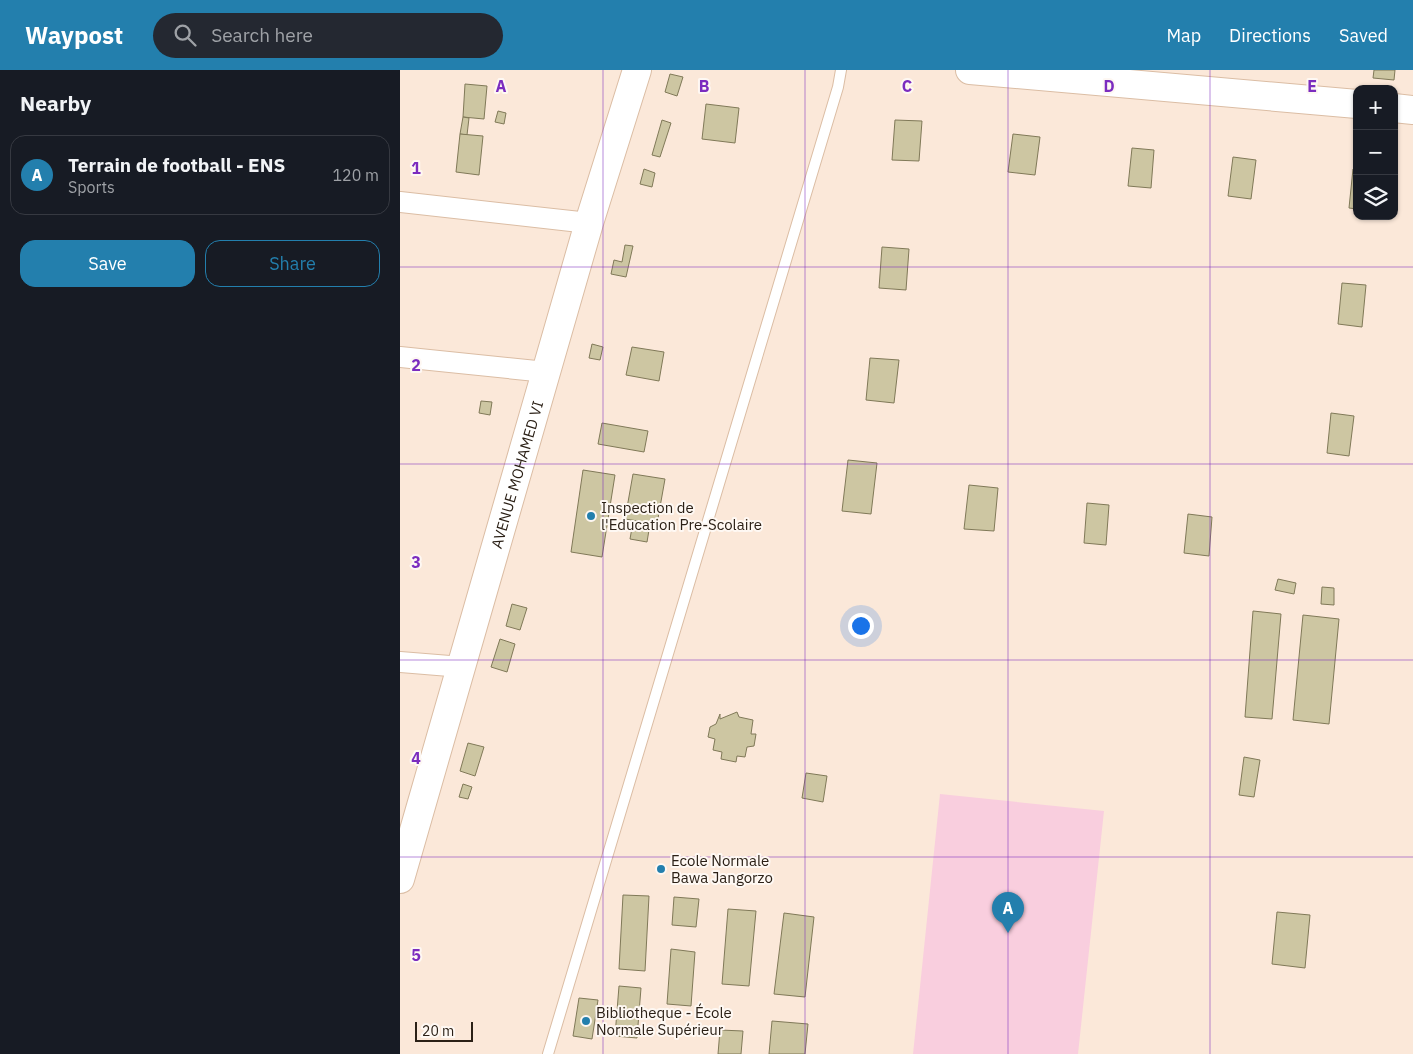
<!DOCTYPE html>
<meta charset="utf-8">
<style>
body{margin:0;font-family:"IBM Plex Sans",sans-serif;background:#242831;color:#f1f3f6}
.controls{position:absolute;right:15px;top:15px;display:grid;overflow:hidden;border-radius:10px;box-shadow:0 1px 4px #0004}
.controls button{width:45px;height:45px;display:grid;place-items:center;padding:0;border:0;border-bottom:1px solid #363941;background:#171b24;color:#f1f3f6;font:25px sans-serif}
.scale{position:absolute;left:15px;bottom:12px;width:58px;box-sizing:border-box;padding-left:5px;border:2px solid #2b2016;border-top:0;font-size:14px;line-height:18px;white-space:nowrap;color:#2b2016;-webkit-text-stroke:4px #fef8f3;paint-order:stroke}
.you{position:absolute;left:460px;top:555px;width:18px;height:18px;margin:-12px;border:4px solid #fff;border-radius:50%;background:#1a73e8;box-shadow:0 0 0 8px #1a73e833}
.badge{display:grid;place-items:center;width:32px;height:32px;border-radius:50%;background:#237fad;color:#fff;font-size:16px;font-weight:700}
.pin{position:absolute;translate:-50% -41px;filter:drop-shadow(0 1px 2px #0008)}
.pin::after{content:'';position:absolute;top:26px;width:18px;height:15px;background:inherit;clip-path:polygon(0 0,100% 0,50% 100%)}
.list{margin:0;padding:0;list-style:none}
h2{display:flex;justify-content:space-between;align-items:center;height:65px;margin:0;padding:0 20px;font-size:21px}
h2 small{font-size:16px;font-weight:400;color:#9ea1a6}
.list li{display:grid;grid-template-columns:32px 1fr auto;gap:15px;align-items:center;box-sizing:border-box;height:80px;margin:0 10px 10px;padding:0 10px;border:1px solid #363941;border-radius:15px}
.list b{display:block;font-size:19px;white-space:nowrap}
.list p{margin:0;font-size:16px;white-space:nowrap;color:#9ea1a6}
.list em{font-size:16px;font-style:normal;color:#9ea1a6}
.actions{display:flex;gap:10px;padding:15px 20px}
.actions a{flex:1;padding:11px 0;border:1px solid #237fad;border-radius:15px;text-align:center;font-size:18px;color:#237fad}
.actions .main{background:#237fad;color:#fff}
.icon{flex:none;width:28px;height:28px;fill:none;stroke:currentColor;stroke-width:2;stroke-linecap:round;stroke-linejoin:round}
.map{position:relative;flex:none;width:1013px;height:984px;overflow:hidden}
header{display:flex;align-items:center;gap:30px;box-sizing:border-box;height:70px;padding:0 25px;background:#237fad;color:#fff}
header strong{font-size:24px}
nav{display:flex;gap:28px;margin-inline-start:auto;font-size:18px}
.search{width:350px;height:45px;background:#242831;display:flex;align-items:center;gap:12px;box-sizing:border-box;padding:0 18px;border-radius:28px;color:#9ea1a6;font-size:19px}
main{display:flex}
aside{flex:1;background:#171b24}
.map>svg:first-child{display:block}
</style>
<header>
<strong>Waypost</strong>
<div class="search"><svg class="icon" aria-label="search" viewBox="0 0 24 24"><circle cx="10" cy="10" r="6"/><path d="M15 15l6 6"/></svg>Search here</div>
<nav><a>Map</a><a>Directions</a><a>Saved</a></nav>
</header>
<main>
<aside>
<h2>Nearby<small></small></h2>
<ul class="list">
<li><span class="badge">A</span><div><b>Terrain de football - ENS</b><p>Sports</p></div><em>120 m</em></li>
</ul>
<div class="actions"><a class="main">Save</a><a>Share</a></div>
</aside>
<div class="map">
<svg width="1013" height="984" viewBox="0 0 1013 984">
<rect width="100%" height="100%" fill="#fbe8d9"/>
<polygon fill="#f9cede" points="540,724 704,741 678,984 513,984"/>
<g fill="#cdc6a2" stroke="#807958">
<polygon points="974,0 995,0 994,10 973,8"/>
<polygon points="270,4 283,7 277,26 265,22"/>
<polygon points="65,14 87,16 84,49 63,47"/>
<polygon points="306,34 339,38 335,73 302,69"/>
<polygon points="98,41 106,43 104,54 95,52"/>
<polygon points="63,47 69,48 67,65 60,64"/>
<polygon points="262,50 271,53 260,87 252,85"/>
<polygon points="495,50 522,51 519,91 492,90"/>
<polygon points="60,64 83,66 79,105 56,102"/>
<polygon points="613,64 640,67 635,105 608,102"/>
<polygon points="732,78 754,80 751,118 728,116"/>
<polygon points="833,87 856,90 851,129 828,126"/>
<polygon points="244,99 255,103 252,117 240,114"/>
<polygon points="953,99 957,100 957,139 949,138"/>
<polygon points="225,175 233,176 226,207 211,204 214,190 222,192"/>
<polygon points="482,177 509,179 506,220 479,218"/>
<polygon points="942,213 966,215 962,257 938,254"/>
<polygon points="192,274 203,277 200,290 189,288"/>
<polygon points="232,277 264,282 259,311 226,305"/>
<polygon points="470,288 499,290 494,333 466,330"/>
<polygon points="81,331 92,332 90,345 79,343"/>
<polygon points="931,343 954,346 949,386 927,383"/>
<polygon points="202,353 248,361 244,382 198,374"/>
<polygon points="448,390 477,393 471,444 442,441"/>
<polygon points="183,400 215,405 202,487 171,482"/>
<polygon points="233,404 265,409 257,454 225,449"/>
<polygon points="569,415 598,418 594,461 564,459"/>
<polygon points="687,433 709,435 706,475 684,473"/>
<polygon points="788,444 812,447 809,486 784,483"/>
<polygon points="233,452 250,454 247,472 230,469"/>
<polygon points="878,509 896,513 894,524 875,520"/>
<polygon points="922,517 934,518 934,535 921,534"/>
<polygon points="112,534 127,538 120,560 106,556"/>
<polygon points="853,541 881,544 872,649 845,647"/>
<polygon points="903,545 939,549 929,654 893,650"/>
<polygon points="100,569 115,574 107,602 91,597"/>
<polygon points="337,642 339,647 353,650 351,664 356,664 354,676 347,677 345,687 337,686 336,692 321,689 322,682 313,680 315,669 308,667 310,657 316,654 320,644 320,649"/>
<polygon points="68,673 84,677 75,706 60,701"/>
<polygon points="844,687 860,690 854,727 839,725"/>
<polygon points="406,703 427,706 423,732 402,728"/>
<polygon points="63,714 72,717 68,729 59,727"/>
<polygon points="223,825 249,826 245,901 219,899"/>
<polygon points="274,827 299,829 296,857 272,855"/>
<polygon points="328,839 356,841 349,916 322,914"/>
<polygon points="877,842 910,845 905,898 872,894"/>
<polygon points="384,843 414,847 405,927 374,924"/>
<polygon points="271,879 295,882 291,936 267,934"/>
<polygon points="219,916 241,918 237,968 215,966"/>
<polygon points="179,928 198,930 192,969 173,966"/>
<polygon points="372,951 408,954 405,984 369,984"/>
<polygon points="320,960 343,961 341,984 318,984"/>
</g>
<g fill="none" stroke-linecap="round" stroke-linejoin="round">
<defs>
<polyline id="lane" points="148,984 438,17 441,0"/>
<g id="street">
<polyline points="0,132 189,153"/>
<polyline points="0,287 146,302"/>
<polyline points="0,592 62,597"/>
</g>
<g id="secondary">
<polyline points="570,0 957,34"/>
<polyline points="994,38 1013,40"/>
<path id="s1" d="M0 809 189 153 237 0"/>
</g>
</defs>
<use href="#lane" stroke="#dbbda4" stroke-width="12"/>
<use href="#street" stroke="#dbbda4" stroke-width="22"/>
<use href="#secondary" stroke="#dbbda4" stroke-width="30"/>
<use href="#lane" stroke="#fff" stroke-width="10"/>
<use href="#street" stroke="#fff" stroke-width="20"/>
<use href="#secondary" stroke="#fff" stroke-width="28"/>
</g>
<path fill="none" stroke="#7b2cbf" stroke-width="1" stroke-opacity="0.55" d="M203 0V984M405 0V984M608 0V984M810 0V984M0 197H1013M0 394H1013M0 590H1013M0 787H1013"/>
<g fill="#237fad" stroke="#fef8f3" stroke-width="2">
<circle cx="191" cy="446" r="5"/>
<circle cx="261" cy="799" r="5"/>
<circle cx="186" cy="951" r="5"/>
</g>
<g text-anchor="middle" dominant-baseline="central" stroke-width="4" stroke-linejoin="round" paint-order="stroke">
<g font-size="15" fill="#2b2016" stroke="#fef8f3">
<text stroke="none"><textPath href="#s1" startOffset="421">AVENUE MOHAMED VI</textPath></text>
</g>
<g font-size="15" fill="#2b2016" stroke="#fef8f3" text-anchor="start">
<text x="201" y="437">Inspection de<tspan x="201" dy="17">l'Education Pre-Scolaire</tspan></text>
<text x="271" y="790">Ecole Normale<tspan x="271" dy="17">Bawa Jangorzo</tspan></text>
<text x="196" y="942">Bibliotheque - École<tspan x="196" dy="17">Normale Supérieur</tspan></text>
</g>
</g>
<g font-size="16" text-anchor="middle" font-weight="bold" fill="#7b2cbf" stroke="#fef8f3" stroke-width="4" stroke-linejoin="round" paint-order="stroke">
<text x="101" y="22">A</text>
<text x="304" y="22">B</text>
<text x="507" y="22">C</text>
<text x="709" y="22">D</text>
<text x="912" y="22">E</text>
<text x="16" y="104">1</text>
<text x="16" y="301">2</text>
<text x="16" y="498">3</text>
<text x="16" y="694">4</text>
<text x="16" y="891">5</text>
</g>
</svg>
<div class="controls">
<button>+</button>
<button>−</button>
<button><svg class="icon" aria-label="layers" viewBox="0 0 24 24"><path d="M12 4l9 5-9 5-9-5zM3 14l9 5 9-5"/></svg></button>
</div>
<div class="scale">20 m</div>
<div class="you"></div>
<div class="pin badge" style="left:608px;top:863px">A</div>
</div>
</main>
